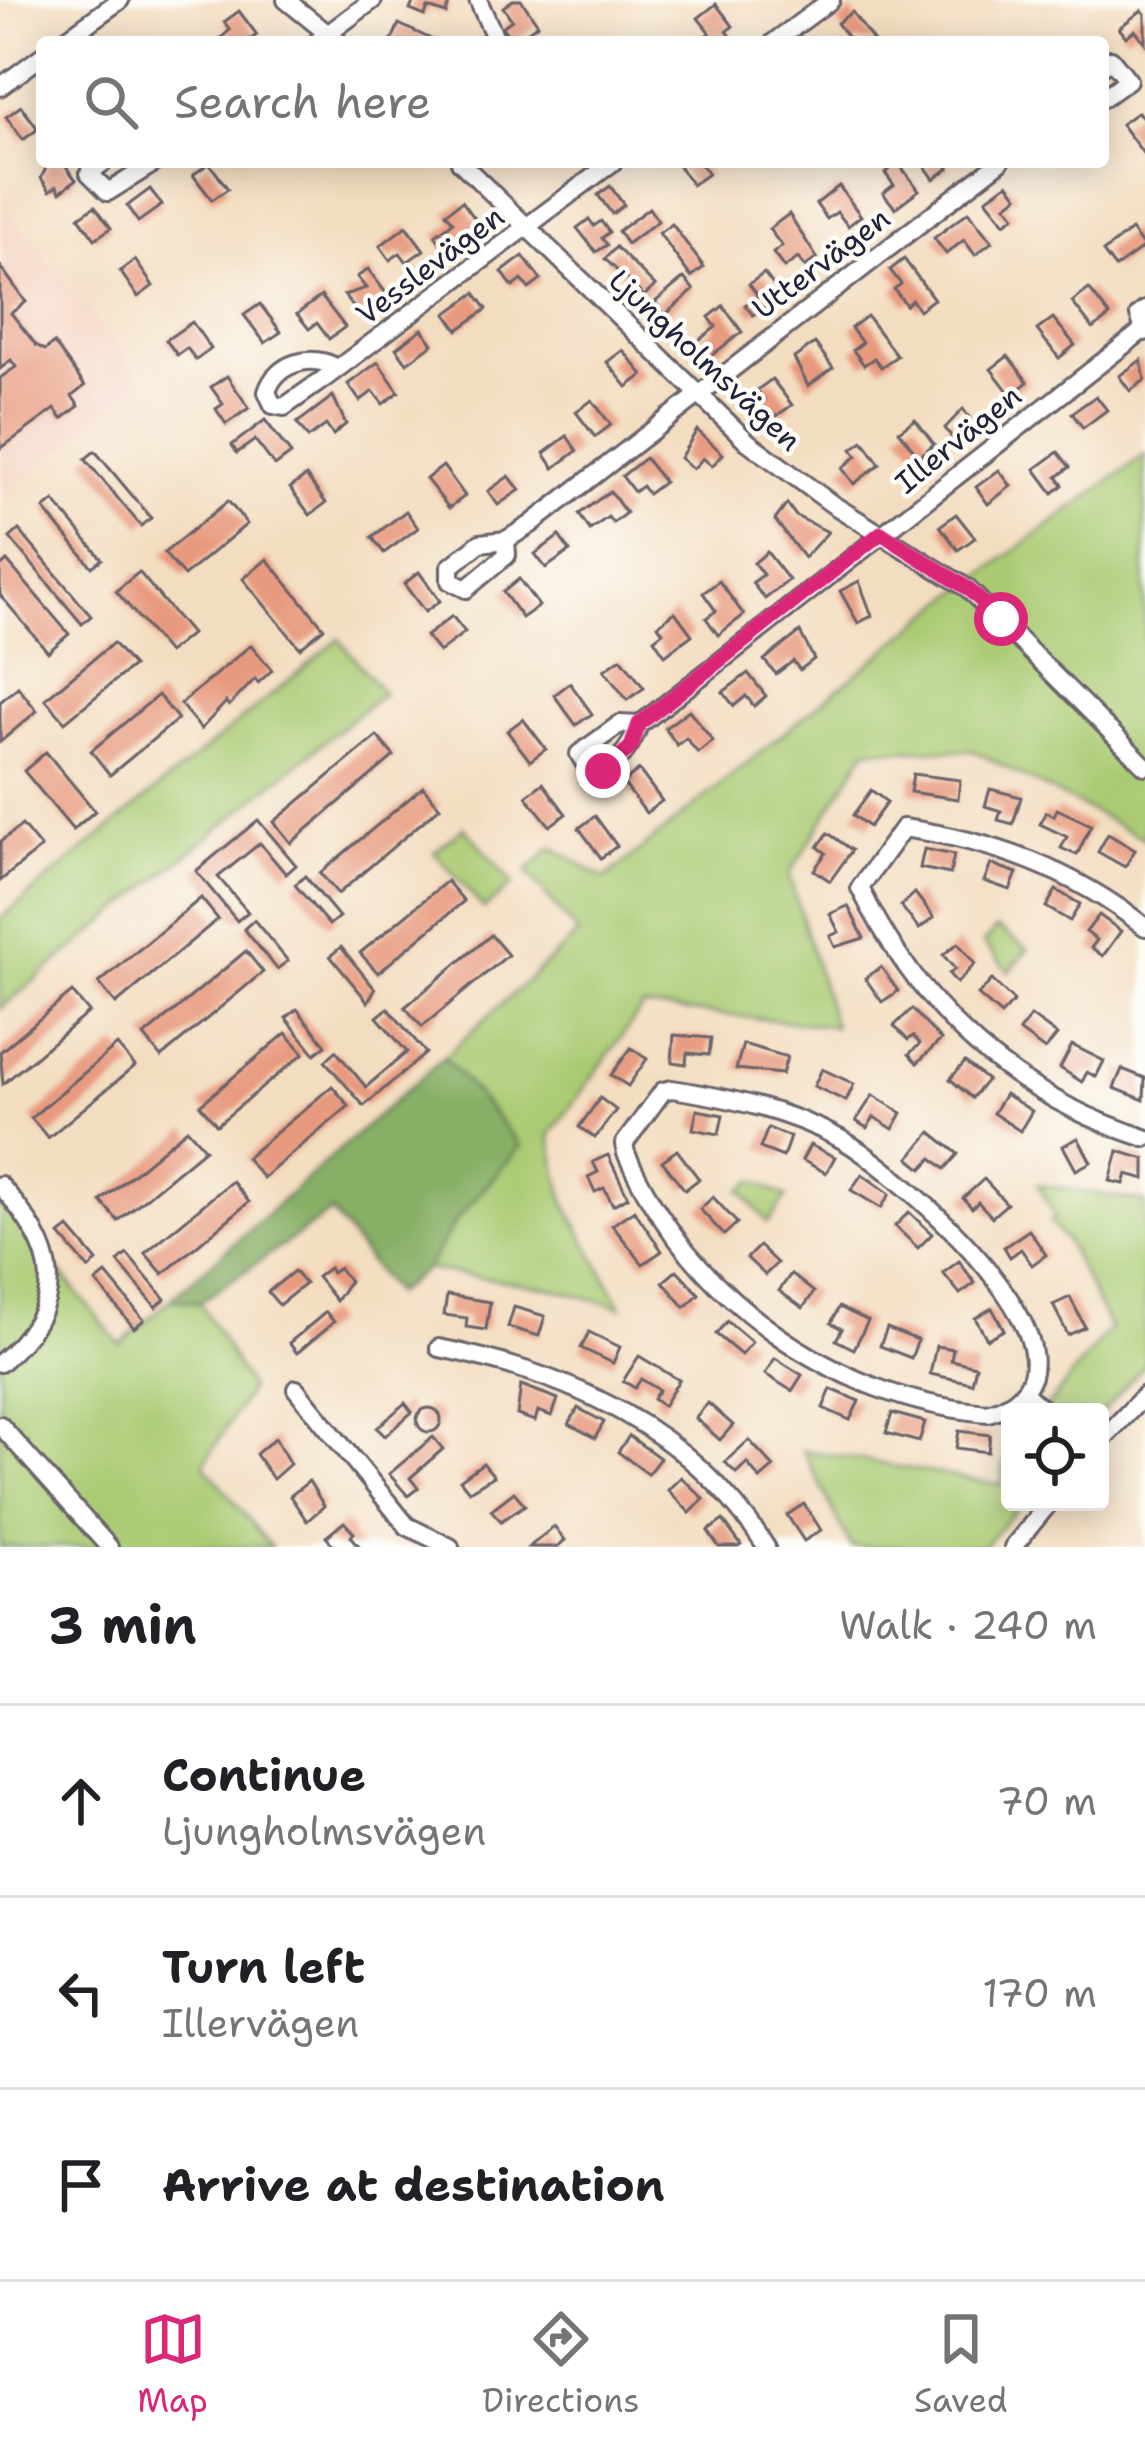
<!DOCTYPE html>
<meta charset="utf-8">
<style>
body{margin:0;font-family:"Shantell Sans",sans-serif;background:#f6f6f6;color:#202124}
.controls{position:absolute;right:36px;bottom:36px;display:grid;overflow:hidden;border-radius:12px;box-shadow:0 6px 30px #0003}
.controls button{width:108px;height:108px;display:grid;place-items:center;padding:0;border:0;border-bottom:3px solid #e0e0e0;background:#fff;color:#202124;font:60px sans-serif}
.stop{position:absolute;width:36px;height:36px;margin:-27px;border:9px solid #db2777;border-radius:50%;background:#fff}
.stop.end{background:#db2777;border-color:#fff;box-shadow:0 3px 12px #0008}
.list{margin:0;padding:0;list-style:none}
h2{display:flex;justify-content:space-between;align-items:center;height:156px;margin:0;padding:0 48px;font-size:51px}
h2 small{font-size:39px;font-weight:400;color:#757577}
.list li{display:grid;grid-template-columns:78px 1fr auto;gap:36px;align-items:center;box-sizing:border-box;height:192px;padding:0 48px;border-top:3px solid #e0e0e0}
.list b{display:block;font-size:45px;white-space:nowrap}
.list p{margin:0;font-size:39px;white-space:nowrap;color:#757577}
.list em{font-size:39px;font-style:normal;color:#757577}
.icon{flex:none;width:66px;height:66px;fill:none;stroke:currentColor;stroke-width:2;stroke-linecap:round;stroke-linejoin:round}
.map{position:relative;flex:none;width:1145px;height:1547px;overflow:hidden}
.search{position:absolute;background:#fff;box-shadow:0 6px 30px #0003;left:36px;right:36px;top:36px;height:132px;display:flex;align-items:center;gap:30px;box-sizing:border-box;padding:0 42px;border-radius:12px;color:#757577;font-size:45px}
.sheet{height:732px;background:#fff}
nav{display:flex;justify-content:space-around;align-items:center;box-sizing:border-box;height:168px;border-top:3px solid #e0e0e0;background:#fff;font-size:33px;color:#757577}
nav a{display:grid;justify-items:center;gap:6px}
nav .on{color:#db2777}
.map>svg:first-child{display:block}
</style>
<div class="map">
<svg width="1145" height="1547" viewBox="0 0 1145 1547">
<rect width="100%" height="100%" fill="#fdfcf7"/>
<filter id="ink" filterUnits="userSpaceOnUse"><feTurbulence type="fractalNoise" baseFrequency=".00833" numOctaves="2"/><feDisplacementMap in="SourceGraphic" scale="24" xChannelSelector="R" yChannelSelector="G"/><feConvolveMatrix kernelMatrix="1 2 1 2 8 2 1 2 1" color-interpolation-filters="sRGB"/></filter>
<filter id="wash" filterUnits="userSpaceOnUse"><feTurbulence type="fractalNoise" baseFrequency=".004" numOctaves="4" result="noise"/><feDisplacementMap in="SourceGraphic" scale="48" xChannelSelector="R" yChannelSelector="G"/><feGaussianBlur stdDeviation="2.7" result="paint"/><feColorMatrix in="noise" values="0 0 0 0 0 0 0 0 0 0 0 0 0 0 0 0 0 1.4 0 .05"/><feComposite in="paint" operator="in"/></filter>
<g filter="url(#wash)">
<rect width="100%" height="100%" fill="#f3ddc0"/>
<polygon fill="#f5d3c1" points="0,199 146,382 0,498"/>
<g fill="#aacb73" stroke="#667657" stroke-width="3">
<polygon points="1145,455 1145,839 974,751 867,749 789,875 834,1026 643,1007 550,1135 564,1201 622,1307 545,1287 426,1269 457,1219 521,1146 444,1057 578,934 527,872 552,847 605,879 942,604"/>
<polygon points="339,639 383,693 0,1009 0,919"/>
<polygon points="464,827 513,884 484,909 434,852"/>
<polygon points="997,928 1028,949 1009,972 983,943"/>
<polygon points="753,1181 787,1197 768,1223 741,1190"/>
<polygon points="1038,1184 1145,1202 1145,1364 1100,1415 1043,1412 1110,1328 1067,1243 1050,1222 1055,1217"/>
<polygon points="0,1200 120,1344 171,1299 200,1302 250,1389 204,1464 271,1547 0,1547"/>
<polygon points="1010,1427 1010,1502 1023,1502 983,1547 851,1547 803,1450 1001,1485"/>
</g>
<polygon fill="#87af65" stroke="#546850" stroke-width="3" points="444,1057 521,1146 457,1219 426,1269 394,1294 331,1212 200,1302 171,1299"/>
<g id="blocks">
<g fill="#e89a7e">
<polygon points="414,0 438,0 449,4 446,14 428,8 425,16 410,10"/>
<polygon points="513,0 521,0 538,24 513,42 502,27 512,20 503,7"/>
<polygon points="716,4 733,26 727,31 735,42 703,39 710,33 698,18"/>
<polygon points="1142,10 1145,14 1145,43 1135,30 1126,37 1119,28"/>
<polygon points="239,11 257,35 247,42 224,42 221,38 230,30 224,22"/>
<polygon points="852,12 874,42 851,42 837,23"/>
<polygon points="399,24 431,39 429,42 391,42"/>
<polygon points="21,106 38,129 23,140 6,117"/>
<polygon points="1138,112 1145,121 1145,156 1121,124"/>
<polygon points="49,162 63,162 76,180 60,192 57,186 50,191 41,178"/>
<polygon points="676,162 699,162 708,174 692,185"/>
<polygon points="922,162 945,162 949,168 934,179"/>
<polygon points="209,163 228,189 212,200 193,175"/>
<polygon points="898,163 919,190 895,208 883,193 894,185 885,173"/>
<polygon points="1008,183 1018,196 1006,205 1015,216 1005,223 986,199"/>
<polygon points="610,186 624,205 612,214 598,195"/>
<polygon points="839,186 861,216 848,226 837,212 827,219 816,204"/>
<polygon points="150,189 162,205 138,222 127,206"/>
<polygon points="462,201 481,227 447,252 435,235 453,222 446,213"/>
<polygon points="95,206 111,228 95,239 79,217"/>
<polygon points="649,208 658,221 627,244 618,231"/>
<polygon points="968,212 992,242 975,255 964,240 946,254 934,238"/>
<polygon points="789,214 817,258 805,267 798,258 784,268 773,253 782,246 769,229"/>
<polygon points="589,219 594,226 601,221 609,232 602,238 607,245 596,252 577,228"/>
<polygon points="672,224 704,267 691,277 659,233"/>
<polygon points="406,226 424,250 407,262 400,253 390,260 380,246"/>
<polygon points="1131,230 1144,247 1115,268 1103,252"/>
<polygon points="616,247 655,286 644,296 605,259"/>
<polygon points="523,256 541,280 529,289 522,280 513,287 502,272"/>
<polygon points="904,259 934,299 919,310 912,300 906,305 894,289 901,284 890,270"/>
<polygon points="135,260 153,286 138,297 120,271"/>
<polygon points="0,266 26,302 11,313 36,345 45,350 54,343 85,386 72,396 79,406 62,419 55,409 0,449 0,378 16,367 11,360 0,369"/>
<polygon points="368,269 388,296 360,316 344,295 366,288 357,277"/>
<polygon points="764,273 781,295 753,315 745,305 758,296 749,284"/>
<polygon points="684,278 694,290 665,315 655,302"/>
<polygon points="1089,289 1110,316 1093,329 1072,302"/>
<polygon points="475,293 487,309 458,330 446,314"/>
<polygon points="321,296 345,327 329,339 317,323 309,329 297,314"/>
<polygon points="260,304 281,332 265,343 244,315"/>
<polygon points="723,306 742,332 707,359 695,343 716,327 709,317"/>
<polygon points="867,316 897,356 881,367 874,358 864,365 853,350 862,343 851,328"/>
<polygon points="1053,318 1075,345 1059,358 1037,330"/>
<polygon points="192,322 211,349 196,360 187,348 177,355 166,340"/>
<polygon points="422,329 433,344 407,363 396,348"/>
<polygon points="815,343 833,368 808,386 794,358"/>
<polygon points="623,350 643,375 627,387 607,362"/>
<polygon points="1008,356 1028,382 1011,395 991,369"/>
<polygon points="1141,360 1145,380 1130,391 1119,376"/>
<polygon points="378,362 399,392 383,404 373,391 360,401 348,384"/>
<polygon points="227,376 249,408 226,424 216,409 223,404 211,387"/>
<polygon points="772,379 792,405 768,422 756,407 765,400 757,390"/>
<polygon points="333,396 346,424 333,435 326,425 308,438 297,423"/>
<polygon points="1096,396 1107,410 1083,428 1072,413"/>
<polygon points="592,400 611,425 595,437 576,412"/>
<polygon points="963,409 976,427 956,443 945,428"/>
<polygon points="915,419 934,444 919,457 899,431"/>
<polygon points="265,420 291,454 275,466 255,440 237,453 232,445"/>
<polygon points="697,430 723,454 712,466 703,458 693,469 680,458"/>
<polygon points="567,436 577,451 554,468 544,453"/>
<polygon points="863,441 880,464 854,484 842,468 857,456 852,449"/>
<polygon points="95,451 151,518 141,526 85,459"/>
<polygon points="1058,452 1070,467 1057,477 1063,485 1053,493 1035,469"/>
<polygon points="645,458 664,482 648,494 642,486 634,492 622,476"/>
<polygon points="443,466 465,496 449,508 426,479"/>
<polygon points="999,470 1011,486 988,504 976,487"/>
<polygon points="306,476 326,503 310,515 290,488"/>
<polygon points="509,476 520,490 498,505 488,491"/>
<polygon points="610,491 626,513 613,523 608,517 590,530 579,514"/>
<polygon points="54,501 102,559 92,567 44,509"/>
<polygon points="228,501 247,524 184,576 164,553"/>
<polygon points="787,504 796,516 828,532 804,558 775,520"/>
<polygon points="406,511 418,528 384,553 372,537"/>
<polygon points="956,514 975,538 958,550 940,526"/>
<polygon points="19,530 91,616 82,624 10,538"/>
<polygon points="559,536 570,551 546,568 535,554"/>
<polygon points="767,552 789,580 765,599 752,583 763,575 754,563"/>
<polygon points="267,559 324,628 300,648 243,579"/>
<polygon points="7,561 69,634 48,652 0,595 0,567"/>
<polygon points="139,572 191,634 168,653 116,591"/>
<polygon points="419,572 440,601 425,612 404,584"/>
<polygon points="519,579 539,606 522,618 503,592"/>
<polygon points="719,581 744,615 718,635 706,618 716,611 703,593"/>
<polygon points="859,581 872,616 858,623 840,591"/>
<polygon points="675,612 692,635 665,655 654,639 663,632 658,625"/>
<polygon points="452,616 465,632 439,652 426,636"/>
<polygon points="800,632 814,659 800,670 793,661 776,674 764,660"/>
<polygon points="113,643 133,666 65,722 45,699"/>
<polygon points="251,645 272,670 258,683 255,679 229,706 226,702 201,729 180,704"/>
<polygon points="621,658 644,688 627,700 604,670"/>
<polygon points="748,673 766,696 754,706 746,696 734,706 723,692"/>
<polygon points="570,683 592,714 576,725 554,695"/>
<polygon points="18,687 37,711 0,742 0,702"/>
<polygon points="158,695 178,719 110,775 91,751"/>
<polygon points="689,710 713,741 698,753 686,738 677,745 665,728"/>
<polygon points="523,719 546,749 530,761 507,731"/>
<polygon points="377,736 394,756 291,843 274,822"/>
<polygon points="46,752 95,811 73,830 24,771"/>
<polygon points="639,770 662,801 646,813 623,783"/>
<polygon points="913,774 960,780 958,799 910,792"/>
<polygon points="543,783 566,814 550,826 526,796"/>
<polygon points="423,787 440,807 338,894 320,873"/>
<polygon points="990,789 1021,797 1013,824 998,820 1001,811 985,806"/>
<polygon points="871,790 887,802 869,827 853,815"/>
<polygon points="1057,809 1091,825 1077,855 1061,848 1067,837 1040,824 1046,812 1054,816"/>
<polygon points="595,816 617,846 601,858 579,828"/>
<polygon points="258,820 296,865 286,874 260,843 218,877 248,912 237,921 196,871"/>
<polygon points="22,825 41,848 0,881 0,842"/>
<polygon points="828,833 852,850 830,881 814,870 826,853 818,847"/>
<polygon points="1108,834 1135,850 1125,867 1098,852"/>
<polygon points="924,849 954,855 950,874 920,868"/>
<polygon points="991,864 1017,873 1010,890 984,881"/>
<polygon points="305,876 339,917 329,925 295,885"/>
<polygon points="447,881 464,901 378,973 360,953"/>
<polygon points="1056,890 1080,904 1070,921 1046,907"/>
<polygon points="915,893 934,918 919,929 901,906"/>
<polygon points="201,898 218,919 116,1004 99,983"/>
<polygon points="848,906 864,938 835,947 830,936 839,932 830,914"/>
<polygon points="1099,915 1121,931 1103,956 1091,948 1097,940 1086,932"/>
<polygon points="254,920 288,961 277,969 244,929"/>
<polygon points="491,935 508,955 422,1027 405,1007"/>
<polygon points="958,943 975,964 957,983 949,974 955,969 943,955"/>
<polygon points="341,947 375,989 368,1002 330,956"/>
<polygon points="246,951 263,972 161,1057 144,1036"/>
<polygon points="881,967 898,991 882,1002 865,978"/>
<polygon points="992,980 1014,1001 1001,1015 978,995"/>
<polygon points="72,992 89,1012 3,1084 0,1052"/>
<polygon points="388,1008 426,1053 364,1106 325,1061 336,1051 366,1087 407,1052 377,1017"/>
<polygon points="297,1009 326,1045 315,1054 286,1018"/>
<polygon points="912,1009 941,1040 917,1063 909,1054 920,1044 913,1036 908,1040 894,1026"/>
<polygon points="1031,1016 1057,1035 1045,1050 1019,1031"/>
<polygon points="286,1033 304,1053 217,1125 200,1105"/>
<polygon points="674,1035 711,1038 709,1055 687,1053 686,1064 672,1062"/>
<polygon points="743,1044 787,1057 782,1074 736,1069"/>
<polygon points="117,1045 135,1066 48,1138 31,1118"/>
<polygon points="1072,1045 1104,1061 1096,1077 1087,1072 1082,1082 1060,1068"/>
<polygon points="631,1048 647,1059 628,1086 611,1075"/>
<polygon points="965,1062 987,1080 972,1098 950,1079"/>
<polygon points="822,1069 854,1084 846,1101 814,1086"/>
<polygon points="1122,1069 1145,1078 1144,1100 1114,1088"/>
<polygon points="332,1086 349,1106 263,1178 246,1158"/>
<polygon points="1005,1094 1032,1111 1020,1131 993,1113"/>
<polygon points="873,1095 902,1113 893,1129 874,1117 867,1128 856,1121"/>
<polygon points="600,1098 616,1110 595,1138 579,1127"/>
<polygon points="697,1110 723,1115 719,1134 693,1129"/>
<polygon points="768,1128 790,1137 783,1157 760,1148"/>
<polygon points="187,1129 205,1149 118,1221 101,1201"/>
<polygon points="931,1132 958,1154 945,1169 932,1158 922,1169 909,1158"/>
<polygon points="1078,1138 1091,1162 1076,1170 1063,1146"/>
<polygon points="810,1145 835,1157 826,1173 802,1160"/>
<polygon points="677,1150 699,1179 685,1190 662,1161"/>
<polygon points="1118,1151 1145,1159 1145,1179 1127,1174 1124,1184 1110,1181"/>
<polygon points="608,1155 628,1197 613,1205 604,1188 595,1192 588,1177 598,1172 593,1162"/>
<polygon points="862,1174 890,1194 881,1208 851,1190"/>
<polygon points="984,1179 1007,1204 992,1217 978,1202 972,1208 963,1198"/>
<polygon points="232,1181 249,1202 163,1274 145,1253"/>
<polygon points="713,1197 737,1223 724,1235 700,1209"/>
<polygon points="634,1210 662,1251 643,1264 612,1225"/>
<polygon points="909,1212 932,1234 918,1248 895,1226"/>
<polygon points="69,1228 97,1261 89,1269 60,1235"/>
<polygon points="1029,1230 1046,1255 1032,1265 1021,1249 1010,1257 1004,1247"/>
<polygon points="759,1246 777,1263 765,1275 747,1258"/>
<polygon points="127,1254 165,1299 156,1307 118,1262"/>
<polygon points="959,1261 975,1283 960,1294 943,1273"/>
<polygon points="329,1268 332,1273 339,1268 349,1281 336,1301 317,1277"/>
<polygon points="677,1270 699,1294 685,1307 663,1282"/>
<polygon points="294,1271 305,1284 279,1305 268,1292"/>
<polygon points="106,1274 144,1320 134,1328 96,1282"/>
<polygon points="791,1274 814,1292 803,1308 779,1291"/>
<polygon points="447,1295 490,1302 486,1330 466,1327 467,1318 444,1315"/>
<polygon points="1070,1297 1085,1327 1068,1335 1053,1305"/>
<polygon points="514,1307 545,1316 539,1336 508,1327"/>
<polygon points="839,1307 868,1321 854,1349 836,1340 842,1329 831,1323"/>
<polygon points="992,1308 1004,1330 987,1339 975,1318"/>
<polygon points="326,1312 334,1322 297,1353 289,1343"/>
<polygon points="727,1321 752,1342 741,1355 716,1334"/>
<polygon points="887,1328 918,1340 911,1358 880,1346"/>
<polygon points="589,1332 620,1347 613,1363 581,1348"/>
<polygon points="936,1346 953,1349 951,1360 976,1366 972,1383 930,1374"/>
<polygon points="639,1356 679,1380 663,1406 653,1399 659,1390 641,1379 635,1388 623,1381"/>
<polygon points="775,1358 802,1375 792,1391 765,1374"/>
<polygon points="521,1385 558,1399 552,1416 538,1411 535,1421 517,1415"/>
<polygon points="831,1389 859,1401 850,1420 823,1408"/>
<polygon points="405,1403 412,1412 385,1436 377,1428"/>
<polygon points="708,1403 733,1425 720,1440 695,1418"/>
<polygon points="578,1408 604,1422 595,1438 569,1424"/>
<circle cx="429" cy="1420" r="12"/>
<polygon points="892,1413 925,1422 919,1442 886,1433"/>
<polygon points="959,1431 990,1435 988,1452 956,1448"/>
<polygon points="629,1436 660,1458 648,1474 618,1452"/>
<polygon points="433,1437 443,1449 410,1478 418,1488 408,1496 389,1474"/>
<polygon points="275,1438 290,1464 273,1479 256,1454"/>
<polygon points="749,1440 774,1467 760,1479 747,1463 736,1473 725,1462"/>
<polygon points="483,1463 494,1476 469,1491 460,1480"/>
<polygon points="681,1477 704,1499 690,1513 668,1490"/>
<polygon points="309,1481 324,1506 307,1521 290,1496"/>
<polygon points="514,1492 525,1505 501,1521 491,1510"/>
<polygon points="804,1504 821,1530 804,1541 787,1515"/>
<polygon points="723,1520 741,1545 738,1547 719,1547 708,1531"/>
<polygon points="344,1522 354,1533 351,1536 360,1547 335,1547 326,1537"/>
<polygon points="554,1527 565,1540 557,1547 529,1547"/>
</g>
</g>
</g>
<g filter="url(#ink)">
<use href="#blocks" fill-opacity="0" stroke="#6b636a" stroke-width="3"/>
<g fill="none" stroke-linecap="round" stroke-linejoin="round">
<defs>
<g id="minor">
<polyline points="286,0 338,42"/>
<polyline points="478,0 497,42"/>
<polyline points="62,42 120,0"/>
<polyline points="317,42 373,0"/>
<polyline points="774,42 831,0"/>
<polyline points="1103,65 1111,59 1128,80 1103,98"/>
<polyline points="0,87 42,56"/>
<polyline points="104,162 89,173 108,192 156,162"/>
<polyline points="460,162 748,442 832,504 967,588 1145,766"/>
<polyline points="1145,310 1139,315 1145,332"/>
<path d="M337 368C313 353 276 362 267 392L273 405 284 407 325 378 613 162"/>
<polyline points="506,540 507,555 466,589 450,581 450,567 480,543 506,540 530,525 1000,162"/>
<path d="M639 725 620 724 579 754 592 775C617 767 631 748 639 725L1142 331"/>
<path d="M1145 927C1073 870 993 841 903 828L860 888C921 1012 1013 1096 1145 1138"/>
<path d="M672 1089C730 1098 786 1110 839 1138 895 1168 1132 1370 988 1413 833 1400 689 1296 626 1153L624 1144 663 1091Z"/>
<path d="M0 1185C58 1251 72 1302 0 1363"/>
<path d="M439 1348C571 1374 691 1429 766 1547"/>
<polyline points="296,1389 407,1526 450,1547"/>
<polyline points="1023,1392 1046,1412"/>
<polyline points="0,1425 109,1547"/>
<polyline points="1100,1442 1145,1395"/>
<polyline points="1013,1547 1050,1502"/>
</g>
</defs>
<use href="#minor" stroke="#6b636a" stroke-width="22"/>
<use href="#minor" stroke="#fff" stroke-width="16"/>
</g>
</g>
<g fill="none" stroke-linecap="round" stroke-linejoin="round" filter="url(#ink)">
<polyline stroke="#db2777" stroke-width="15" points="603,771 631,747 639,724 881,533 967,588 1001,619"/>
</g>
<g text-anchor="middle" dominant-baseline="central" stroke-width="9" stroke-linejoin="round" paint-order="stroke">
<g font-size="30" fill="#22223b" stroke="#fdfcf7">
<text transform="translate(821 263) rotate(-37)">Uttervägen</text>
<text transform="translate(430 265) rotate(-37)">Vesslevägen</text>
<text transform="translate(705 360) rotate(43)">Ljungholmsvägen</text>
<text transform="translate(958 439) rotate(-39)">Illervägen</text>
</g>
</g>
</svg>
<div class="controls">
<button><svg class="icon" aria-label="locate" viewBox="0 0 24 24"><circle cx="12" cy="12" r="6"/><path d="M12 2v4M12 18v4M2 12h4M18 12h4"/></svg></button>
</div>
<div class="stop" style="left:1001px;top:619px"></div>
<div class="stop end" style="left:603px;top:771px"></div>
<div class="search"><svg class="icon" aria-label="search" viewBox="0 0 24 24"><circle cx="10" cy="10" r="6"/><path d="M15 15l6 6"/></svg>Search here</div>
</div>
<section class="sheet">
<h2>3 min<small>Walk · 240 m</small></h2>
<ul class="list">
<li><svg class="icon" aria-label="ahead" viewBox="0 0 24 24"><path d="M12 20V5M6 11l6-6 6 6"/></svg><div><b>Continue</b><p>Ljungholmsvägen</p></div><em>70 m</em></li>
<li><svg class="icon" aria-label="left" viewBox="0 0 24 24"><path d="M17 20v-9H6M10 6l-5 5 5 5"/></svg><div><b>Turn left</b><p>Illervägen</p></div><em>170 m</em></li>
<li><svg class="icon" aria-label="arrive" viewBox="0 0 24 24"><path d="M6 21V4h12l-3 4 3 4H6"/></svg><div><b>Arrive at destination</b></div></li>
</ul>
</section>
<nav>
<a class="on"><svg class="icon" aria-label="map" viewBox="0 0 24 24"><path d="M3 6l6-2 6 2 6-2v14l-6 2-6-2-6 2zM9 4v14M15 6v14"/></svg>Map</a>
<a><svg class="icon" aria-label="directions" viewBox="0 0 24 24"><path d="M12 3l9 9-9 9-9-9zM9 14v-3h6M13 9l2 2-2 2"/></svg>Directions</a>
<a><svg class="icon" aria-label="saved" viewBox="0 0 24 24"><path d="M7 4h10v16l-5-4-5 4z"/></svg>Saved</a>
</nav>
